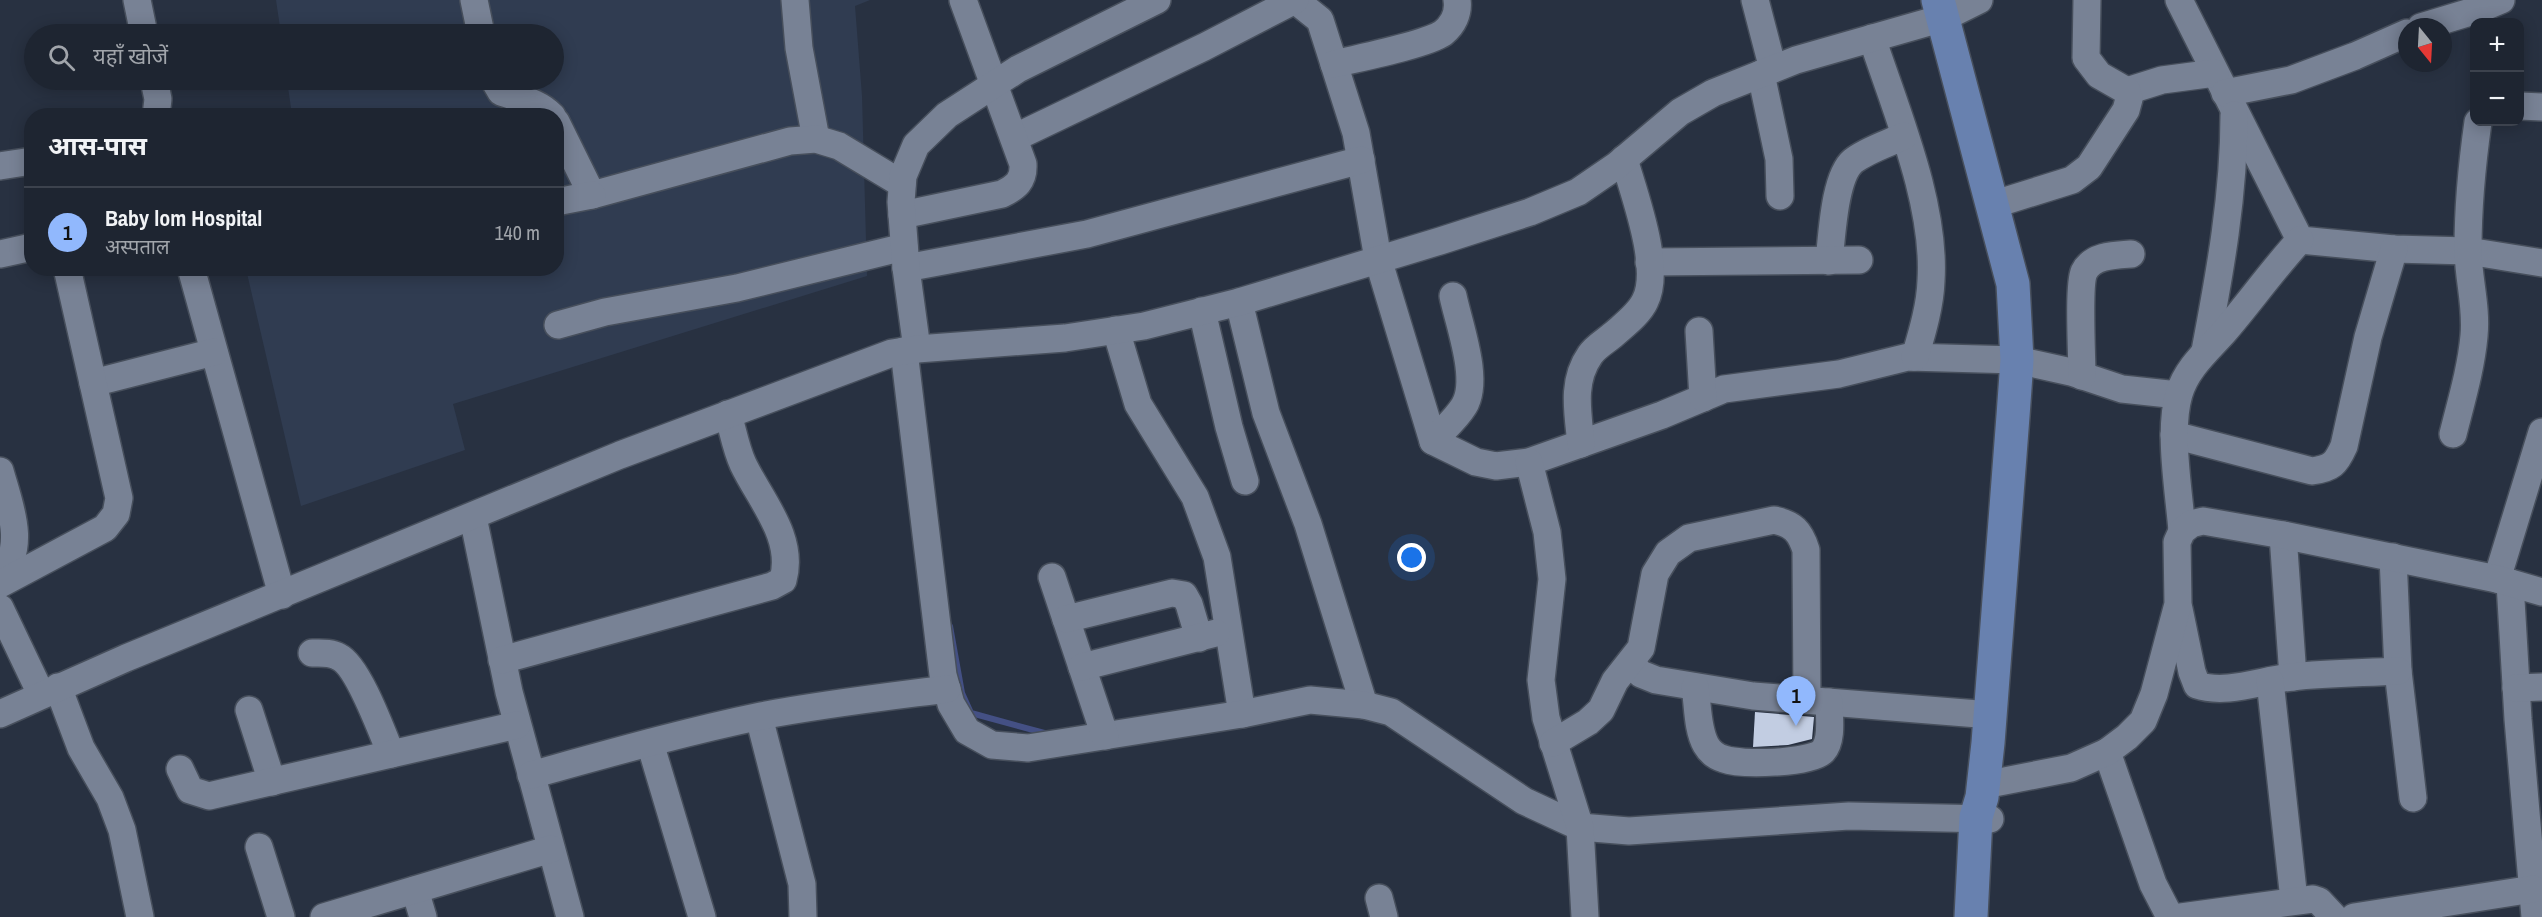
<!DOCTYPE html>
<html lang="hi">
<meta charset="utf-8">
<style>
body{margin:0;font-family:"Archivo Narrow","Noto Sans Devanagari",sans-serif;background:#2b313d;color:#f1f3f6}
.controls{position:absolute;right:18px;top:18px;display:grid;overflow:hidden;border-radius:12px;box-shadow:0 3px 15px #0003}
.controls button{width:54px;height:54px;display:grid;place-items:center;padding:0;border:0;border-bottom:2px solid #3c424d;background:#1e2531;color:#f1f3f6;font:30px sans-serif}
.compass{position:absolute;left:2398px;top:18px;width:54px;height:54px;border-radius:50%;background:#1e2531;box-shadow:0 3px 15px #0003;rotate:162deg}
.you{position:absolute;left:1412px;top:558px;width:21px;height:21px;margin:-15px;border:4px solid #fff;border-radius:50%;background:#1a73e8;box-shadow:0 0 0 9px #1a73e833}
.badge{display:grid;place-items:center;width:39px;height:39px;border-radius:50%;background:#91b8fd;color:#111;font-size:20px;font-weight:700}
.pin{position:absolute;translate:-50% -50px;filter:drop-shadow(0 2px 3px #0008)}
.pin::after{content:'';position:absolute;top:32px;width:21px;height:18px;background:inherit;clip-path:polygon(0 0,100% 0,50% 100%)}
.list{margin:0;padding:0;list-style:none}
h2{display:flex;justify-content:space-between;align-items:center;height:78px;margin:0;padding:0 24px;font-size:26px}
h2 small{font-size:20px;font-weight:400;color:#a1a5ab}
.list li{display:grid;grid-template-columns:39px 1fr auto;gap:18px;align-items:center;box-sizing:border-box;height:90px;padding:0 24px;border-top:2px solid #3c424d}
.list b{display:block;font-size:22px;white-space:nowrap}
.list p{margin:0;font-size:20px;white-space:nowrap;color:#a1a5ab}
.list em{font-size:20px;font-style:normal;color:#a1a5ab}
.icon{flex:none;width:33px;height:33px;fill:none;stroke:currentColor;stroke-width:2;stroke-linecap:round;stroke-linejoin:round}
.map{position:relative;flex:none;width:2542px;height:917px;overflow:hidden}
.search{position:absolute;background:#1e2531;box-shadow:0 3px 15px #0003;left:24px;top:24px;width:540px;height:66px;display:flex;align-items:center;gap:15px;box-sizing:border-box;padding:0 21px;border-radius:33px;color:#a1a5ab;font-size:22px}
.panel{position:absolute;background:#1e2531;box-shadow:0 3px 15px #0003;left:24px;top:108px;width:540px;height:168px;border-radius:24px}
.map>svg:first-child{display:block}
</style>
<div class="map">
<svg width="2542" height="917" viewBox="0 0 2542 917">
<rect width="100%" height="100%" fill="#283141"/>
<polygon fill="#303c51" points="276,0 870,0 855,6 862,96 867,276 453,404 465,450 301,506 246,269 556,268 556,116 292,115 287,80 554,80 554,34 281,34"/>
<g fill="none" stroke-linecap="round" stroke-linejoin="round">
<polyline stroke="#445084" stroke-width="6" points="950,626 962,693 971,713 1048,734"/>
</g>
<polygon fill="#c2cde2" points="1755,712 1814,717 1812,739 1788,745 1753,747"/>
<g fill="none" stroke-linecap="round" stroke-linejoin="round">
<defs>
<g id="minor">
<polyline points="137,0 144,34"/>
<polyline points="474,0 481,34"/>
<polyline points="795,0 799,48 816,139"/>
<polyline points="1295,0 1320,20 1356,133 1378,259 1433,441 1476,462 1496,466 1529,462 1662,415 1724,389 1839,374 1908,357 2017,360 2071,372 2122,389 2178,395"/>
<polyline points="1755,0 1773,69"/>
<polyline points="2179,0 2300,240 2394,249 2468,251 2542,263"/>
<polyline points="2421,27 2477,10 2501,0"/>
<path d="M1872 38C1896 111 1936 204 1931 281 1930 307 1922 333 1915 357"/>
<path d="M1334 64C1358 58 1425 45 1443 33 1453 25 1459 13 1457 0"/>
<polyline points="1761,74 1779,159 1780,196"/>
<polyline points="154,80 158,99 156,116"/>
<path d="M494 80 501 92C519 99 538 101 552 116"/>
<polyline points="2127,91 2162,80 2215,73"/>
<polyline points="2225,93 2291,80 2355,56 2407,33"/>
<polyline points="2520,106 2542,107"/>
<polyline points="556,122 592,195 790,141 816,139 839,146 902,184"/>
<polyline points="1014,138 1204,47 1295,0"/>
<polyline points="0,166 32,161"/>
<polyline points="556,202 592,195"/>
<polyline points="1992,205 2072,180 2089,167 2126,110 2129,99 2127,91 2099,75 2086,58 2087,0"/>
<path d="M902 215 1002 194C1016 187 1024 181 1023 164L963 0"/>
<polyline points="0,254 32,247"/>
<path d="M1829 261C1832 237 1834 177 1853 161 1867 150 1887 144 1904 136"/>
<polyline points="1649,262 1859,260"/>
<polyline points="191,268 282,595"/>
<polyline points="906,268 1087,234 1361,160"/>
<polyline points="1239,302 1266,413 1308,524 1364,705"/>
<polyline points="1202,311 1229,427 1245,481"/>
<polyline points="558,325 605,312 737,288 904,247"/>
<polyline points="1116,330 1138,404 1195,497 1217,557 1242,714"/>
<polyline points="1699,331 1703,398"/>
<polyline points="917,349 906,268 901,202 903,176 916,145 947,115 1018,69 1157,0"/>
<polyline points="904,351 943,675 951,704 967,731 992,745 1028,748 1242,714 1310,700 1364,705 1391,712 1524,801 1580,827 1629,831 1849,816 1990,819"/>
<path d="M2205 351C2220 272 2234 195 2234 115"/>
<path d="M2082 376C2082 357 2078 286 2084 272 2092 255 2116 255 2131 254"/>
<polyline points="93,383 214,352"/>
<path d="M2453 434C2461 402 2471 369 2474 336 2477 306 2468 278 2468 249 2468 207 2472 164 2478 122"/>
<path d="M2174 435 2312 471C2332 468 2336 464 2344 446L2368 337 2394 249"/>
<path d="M1433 441C1443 430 1456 419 1464 406 1480 380 1459 325 1453 296"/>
<path d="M1581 444C1578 413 1571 382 1590 355 1595 347 1606 341 1614 334 1624 325 1639 314 1645 301 1662 268 1634 194 1624 159"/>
<polyline points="1529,462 1547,532 1552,579 1541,680 1546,718 1580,827 1585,917"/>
<path d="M0 471C10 507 27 546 0 578"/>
<polyline points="473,517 509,692 570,917"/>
<path d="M2182 531C2179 492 2168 431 2179 394 2186 369 2207 351 2224 332 2250 302 2273 269 2300 240"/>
<polyline points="2283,535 2293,677"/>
<polyline points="2393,557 2398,671 2413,798"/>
<polyline points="1052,577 1105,736"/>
<polyline points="2497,579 2542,432"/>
<polyline points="2510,583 2518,719 2535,917"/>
<polyline points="0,584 105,528 116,514 119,498 67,268"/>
<polyline points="0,608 41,694"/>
<path d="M2179 609 2192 672 2197 685C2226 695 2262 680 2292 677 2327 673 2363 673 2398 671"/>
<polyline points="1066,619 1172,593 1184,595 1189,604 1199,638"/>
<path d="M312 653C321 653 331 652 339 657 358 666 382 732 391 754"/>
<path d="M502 660 772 586 783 580C795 537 760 500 743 464 736 449 733 431 728 414"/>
<polyline points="1630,663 1641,674 1656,680 1753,696 1991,715"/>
<polyline points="1082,667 1216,633"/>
<polyline points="2270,681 2294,900"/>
<polyline points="58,687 81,748 110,798 122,830 140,917"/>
<path d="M1695 687C1698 705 1697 729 1706 745 1710 752 1717 757 1724 759 1740 765 1810 764 1823 751 1833 740 1829 716 1829 702"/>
<polyline points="2516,688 2542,687"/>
<polyline points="249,710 272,782"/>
<polyline points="0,714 126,658 620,455 892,353 917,349 1065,338 1144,326 1239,302 1440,241 1530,212 1578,192 1616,166 1680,112 1713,93 1796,60 1943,18 1979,0"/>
<polyline points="759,717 802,884 803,917"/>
<polyline points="650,743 702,917"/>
<path d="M1553 743 1588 722 1601 710 1615 681 1641 648 1655 574 1668 553 1689 538 1774 520C1793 524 1800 531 1806 550L1807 700"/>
<polyline points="2107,752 2153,884 2170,917"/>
<polyline points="180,769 190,790 209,796 517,725"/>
<path d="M531 775C607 754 684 732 761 716 823 704 885 697 947 689"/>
<polyline points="1984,785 2071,768 2107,752 2127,737 2143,721 2154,694 2178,604 2177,542 2182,531 2191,524 2203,521 2283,535 2497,579 2542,592"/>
<polyline points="259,847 281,917"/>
<polyline points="415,890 423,917"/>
<polyline points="1379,898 1384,917"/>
<polyline points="324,917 551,849"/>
<polyline points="2181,917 2313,899 2319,901 2334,917"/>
<polyline points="2354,917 2533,889"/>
</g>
<polyline id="major" points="1938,0 2013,284 2017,360 2013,416 1988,743 1982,797 1976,817 1971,917"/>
</defs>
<use href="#minor" stroke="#474f5c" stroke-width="30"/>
<use href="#major" stroke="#474f5c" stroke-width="36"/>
<use href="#minor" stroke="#788295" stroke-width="27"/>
<use href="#major" stroke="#6881af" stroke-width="33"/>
</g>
</svg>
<div class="controls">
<button>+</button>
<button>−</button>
</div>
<svg class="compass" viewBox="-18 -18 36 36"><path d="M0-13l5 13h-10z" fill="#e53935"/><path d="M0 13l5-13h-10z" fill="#a1a5ab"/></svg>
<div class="you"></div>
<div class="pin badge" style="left:1796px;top:726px">1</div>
<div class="search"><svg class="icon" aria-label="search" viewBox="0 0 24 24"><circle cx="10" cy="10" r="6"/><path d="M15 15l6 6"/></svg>यहाँ खोजें</div>
<section class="panel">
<h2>आस-पास<small></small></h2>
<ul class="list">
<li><span class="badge">1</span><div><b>Baby lom Hospital</b><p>अस्पताल</p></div><em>140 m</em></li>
</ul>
</section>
</div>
